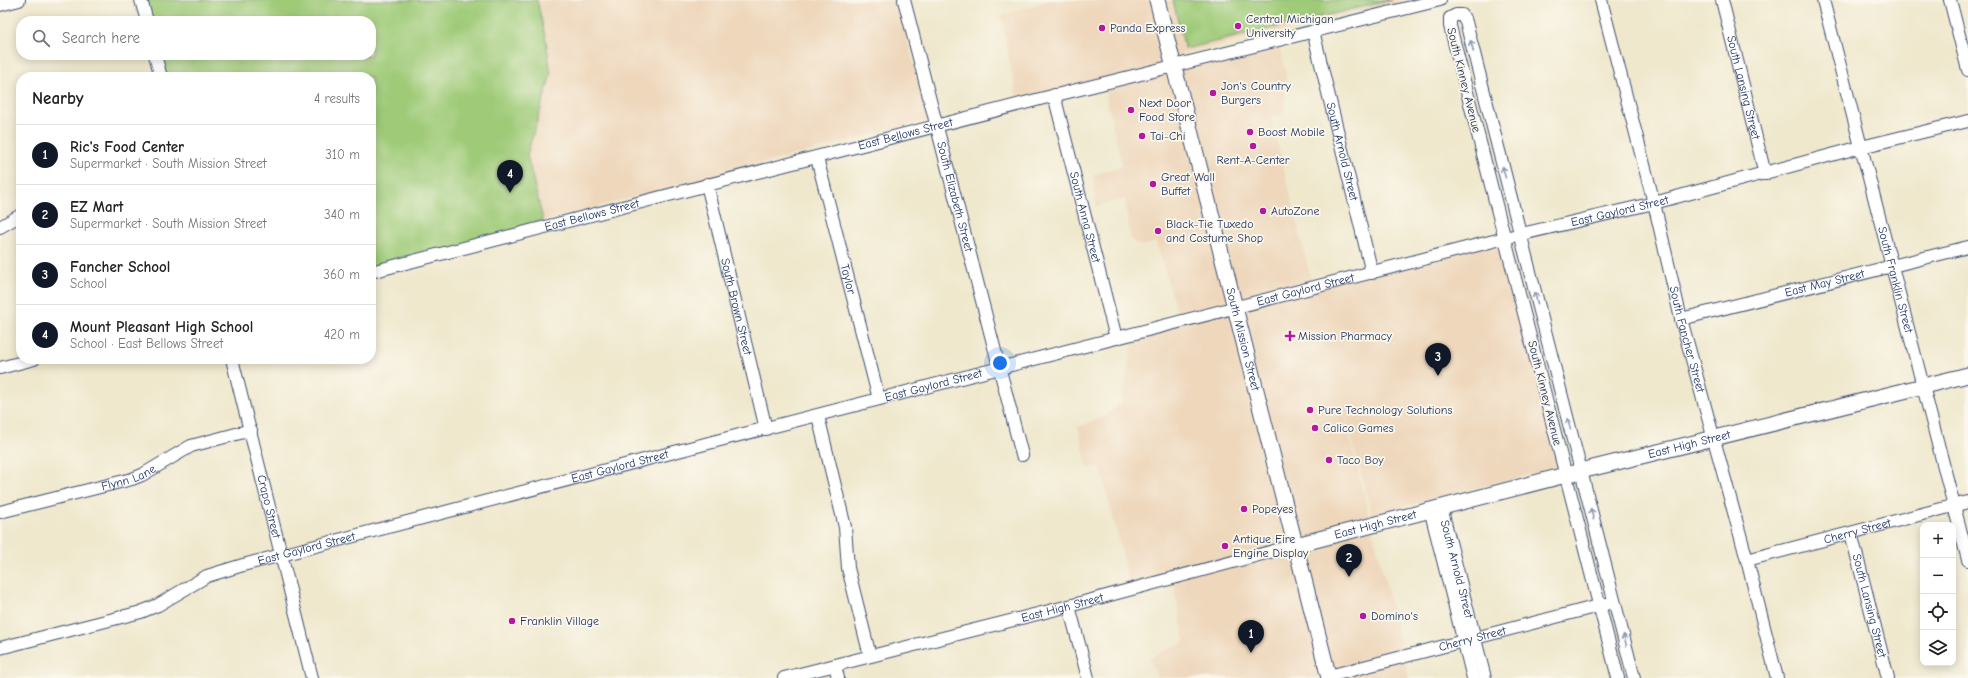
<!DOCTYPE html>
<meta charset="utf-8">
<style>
body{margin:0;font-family:"Comic Neue",sans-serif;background:#f6f6f6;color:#222}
.controls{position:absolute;right:12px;bottom:12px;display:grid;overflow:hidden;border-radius:8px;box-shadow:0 2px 10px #0003}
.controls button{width:36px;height:36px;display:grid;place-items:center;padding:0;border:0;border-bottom:1px solid #e0e0e0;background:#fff;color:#222;font:20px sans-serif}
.you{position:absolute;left:1000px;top:363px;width:14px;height:14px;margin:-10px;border:3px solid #fff;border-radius:50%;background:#1a73e8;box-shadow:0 0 0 6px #1a73e833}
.badge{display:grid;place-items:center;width:26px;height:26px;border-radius:50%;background:#111827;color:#fff;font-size:13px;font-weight:700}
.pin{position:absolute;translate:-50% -33px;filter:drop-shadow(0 1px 2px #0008)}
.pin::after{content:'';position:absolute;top:21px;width:14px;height:12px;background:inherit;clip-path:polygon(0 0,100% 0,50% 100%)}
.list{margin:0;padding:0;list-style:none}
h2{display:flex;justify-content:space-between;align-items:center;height:52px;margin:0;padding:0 16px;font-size:17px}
h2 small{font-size:13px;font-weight:400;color:#767676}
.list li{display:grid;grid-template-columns:26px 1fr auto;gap:12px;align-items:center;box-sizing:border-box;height:60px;padding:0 16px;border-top:1px solid #e0e0e0}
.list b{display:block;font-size:15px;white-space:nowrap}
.list p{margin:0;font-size:13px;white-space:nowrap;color:#767676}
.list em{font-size:13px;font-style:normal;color:#767676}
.icon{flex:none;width:22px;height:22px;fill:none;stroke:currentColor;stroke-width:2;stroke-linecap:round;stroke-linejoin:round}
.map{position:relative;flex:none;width:1968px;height:678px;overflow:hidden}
.search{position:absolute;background:#fff;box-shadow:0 2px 10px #0003;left:16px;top:16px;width:360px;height:44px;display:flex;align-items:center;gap:10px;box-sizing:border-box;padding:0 14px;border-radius:16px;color:#767676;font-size:15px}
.panel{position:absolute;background:#fff;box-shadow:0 2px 10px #0003;left:16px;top:72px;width:360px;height:292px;border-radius:16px}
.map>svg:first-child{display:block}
</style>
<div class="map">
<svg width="1968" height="678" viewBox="0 0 1968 678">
<rect width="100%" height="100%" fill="#fbf7ec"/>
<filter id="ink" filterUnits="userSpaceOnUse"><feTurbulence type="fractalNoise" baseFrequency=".025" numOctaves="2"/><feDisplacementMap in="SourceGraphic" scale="8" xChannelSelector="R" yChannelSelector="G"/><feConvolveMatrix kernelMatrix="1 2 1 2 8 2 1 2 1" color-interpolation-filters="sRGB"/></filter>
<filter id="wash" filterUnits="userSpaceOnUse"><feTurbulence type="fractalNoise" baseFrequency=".012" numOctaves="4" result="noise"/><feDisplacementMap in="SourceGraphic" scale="16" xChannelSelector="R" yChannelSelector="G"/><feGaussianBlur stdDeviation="0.9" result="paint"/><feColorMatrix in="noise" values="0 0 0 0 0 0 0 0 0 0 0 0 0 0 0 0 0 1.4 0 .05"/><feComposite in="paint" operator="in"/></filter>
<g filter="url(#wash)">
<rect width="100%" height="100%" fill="#efe8cd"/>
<g fill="#eed7bb">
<polygon points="149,0 897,0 928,120 371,266 371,21"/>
<polygon points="1052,0 1408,0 1185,54 1181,52 1183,61 1278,40 1286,73 1284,113 1271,117 1313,288 1505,238 1563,466 1372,515 1332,366 1409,678 1158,678 1149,658 1185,642 1172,578 1131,589 1100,466 1088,468 1078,427 1106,416 1122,403 1134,334 1180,322 1156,242 1141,246 1131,240 1125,199 1096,207 1093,175 1122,166 1103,83 1018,105 1001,15"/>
</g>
<g fill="#9fcb78" stroke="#5d7d6b">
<polygon points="142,0 537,0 546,40 551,74 527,155 545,228 371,273 371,77 161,77 155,55 371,55 371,21 147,21"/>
<polygon points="1173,0 1391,0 1185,49"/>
</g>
</g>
<g filter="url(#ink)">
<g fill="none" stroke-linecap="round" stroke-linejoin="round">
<defs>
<g id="minor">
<polyline points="141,0 147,21"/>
<path id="s1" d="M904 0 1022 455"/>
<path id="s2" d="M1601 0 1654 203 1681 319 1747 560 1777 678"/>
<path id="s3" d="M1722 0 1765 174"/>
<path id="s4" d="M1823 0 1968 560"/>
<polyline points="1950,0 1968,70"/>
<polyline points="0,5 19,0"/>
<path id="s5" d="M1313 31 1372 273"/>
<polyline points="155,55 161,77"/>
<path id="s6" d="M1054 95 1116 338"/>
<path id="s7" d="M817 158 879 399"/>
<path id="s8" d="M707 184 766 429"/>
<polyline points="0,227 21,215"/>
<path id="s9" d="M371 272 1040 99 1440 0"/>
<path id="s10" d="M1681 319 1968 247"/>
<path id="s11" d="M232 359 312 678"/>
<polyline points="0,368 34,359"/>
<polyline points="818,416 845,527 848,568 870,656"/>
<path id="s12" d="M1441 507 1485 678"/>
<polyline points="1430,509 1473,678"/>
<path id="s13" d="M0 512 132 479 142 475 191 446 251 430"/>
<path id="s14" d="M1851 533 1888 678"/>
<path id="s15" d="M1747 560 1968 502"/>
<polyline points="1069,606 1088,678"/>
<path id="s16" d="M0 648 141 612 158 605 207 576 243 565 724 439 1505 238 1654 203 1861 147 1968 121"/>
<polyline points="835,665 838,678"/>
<path id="s17" d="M1329 676 1606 604"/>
<path id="s18" d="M784 678 1069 606 1296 545"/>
<polyline points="1618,678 1450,26 1450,18 1456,15 1462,15 1466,22 1634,678"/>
</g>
<g id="major">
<path id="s19" d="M1157 0 1329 678"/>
<path id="s20" d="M1296 545 1581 471 1968 375"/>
</g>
</defs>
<use href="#minor" stroke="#3b4b6f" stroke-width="14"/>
<use href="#major" stroke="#3b4b6f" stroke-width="17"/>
<use href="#minor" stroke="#fff" stroke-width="12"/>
<use href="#major" stroke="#fff" stroke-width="15"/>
</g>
<defs><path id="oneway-shaft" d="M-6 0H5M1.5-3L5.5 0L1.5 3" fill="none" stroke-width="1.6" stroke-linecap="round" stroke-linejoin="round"/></defs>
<g stroke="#8d97ae">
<use href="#oneway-shaft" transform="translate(1472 46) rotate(-104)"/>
<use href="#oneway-shaft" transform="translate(1504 172) rotate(-104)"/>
<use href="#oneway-shaft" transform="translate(1536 298) rotate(-105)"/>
<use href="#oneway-shaft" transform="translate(1569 424) rotate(-105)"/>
<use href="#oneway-shaft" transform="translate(1592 514) rotate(-105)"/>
<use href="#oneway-shaft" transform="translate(1625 640) rotate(-104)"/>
</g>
</g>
<g fill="#b5179e" stroke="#fbf7ec" stroke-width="1.5">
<circle cx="1238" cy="26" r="4"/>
<circle cx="1102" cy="28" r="4"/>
<circle cx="1213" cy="93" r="4"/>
<circle cx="1131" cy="110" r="4"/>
<circle cx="1250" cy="132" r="4"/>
<circle cx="1142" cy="136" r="4"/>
<circle cx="1253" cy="146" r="4"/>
<circle cx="1153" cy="184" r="4"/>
<circle cx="1263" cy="211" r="4"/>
<circle cx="1158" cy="231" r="4"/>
<path d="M1288 330h4v4h4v4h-4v4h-4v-4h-4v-4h4z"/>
<circle cx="1310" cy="410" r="4"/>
<circle cx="1315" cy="428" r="4"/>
<circle cx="1329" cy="460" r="4"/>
<circle cx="1244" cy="509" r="4"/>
<circle cx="1225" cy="546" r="4"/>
<circle cx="1363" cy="616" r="4"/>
<circle cx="512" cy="621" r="4"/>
</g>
<g text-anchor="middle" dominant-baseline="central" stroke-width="3.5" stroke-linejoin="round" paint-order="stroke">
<g font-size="12" fill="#1b2f5e" stroke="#fbf7ec" text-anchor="start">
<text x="1246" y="19">Central Michigan<tspan x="1246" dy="14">University</tspan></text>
<text x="1110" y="28">Panda Express</text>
<text x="1221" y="86">Jon's Country<tspan x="1221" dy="14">Burgers</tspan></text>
<text x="1139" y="103">Next Door<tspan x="1139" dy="14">Food Store</tspan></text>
<text x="1258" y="132">Boost Mobile</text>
<text x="1150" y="136">Tai-Chi</text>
<text x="1253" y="160" text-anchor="middle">Rent-A-Center</text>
<text x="1161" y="177">Great Wall<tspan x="1161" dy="14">Buffet</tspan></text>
<text x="1271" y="211">AutoZone</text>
<text x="1166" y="224">Black-Tie Tuxedo<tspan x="1166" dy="14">and Costume Shop</tspan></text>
<text x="1298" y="336">Mission Pharmacy</text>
<text x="1318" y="410">Pure Technology Solutions</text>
<text x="1323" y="428">Calico Games</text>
<text x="1337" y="460">Taco Boy</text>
<text x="1252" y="509">Popeyes</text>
<text x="1233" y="539">Antique Fire<tspan x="1233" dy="14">Engine Display</tspan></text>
<text x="1371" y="616">Domino's</text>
<text x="520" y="621">Franklin Village</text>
</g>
<g font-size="12" fill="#1b2f5e" stroke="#fbf7ec">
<text transform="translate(1464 80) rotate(76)">South Kinney Avenue</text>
<text stroke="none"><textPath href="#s3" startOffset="90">South Lansing Street</textPath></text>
<text stroke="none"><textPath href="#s9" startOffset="552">East Bellows Street</textPath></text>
<text stroke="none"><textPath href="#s5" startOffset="124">South Arnold Street</textPath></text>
<text stroke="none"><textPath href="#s1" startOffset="203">South Elizabeth Street</textPath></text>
<text stroke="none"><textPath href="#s16" startOffset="1680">East Gaylord Street</textPath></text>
<text stroke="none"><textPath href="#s9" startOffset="228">East Bellows Street</textPath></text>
<text stroke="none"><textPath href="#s6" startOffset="126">South Anna Street</textPath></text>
<text stroke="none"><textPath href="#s7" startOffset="125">Taylor</textPath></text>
<text stroke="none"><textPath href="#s4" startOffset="289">South Franklin Street</textPath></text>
<text stroke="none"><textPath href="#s10" startOffset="148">East May Street</textPath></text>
<text stroke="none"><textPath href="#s16" startOffset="1356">East Gaylord Street</textPath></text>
<text stroke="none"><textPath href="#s8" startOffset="126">South Brown Street</textPath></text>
<text stroke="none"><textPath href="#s19" startOffset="350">South Mission Street</textPath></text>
<text stroke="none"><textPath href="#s2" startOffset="350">South Fancher Street</textPath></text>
<text stroke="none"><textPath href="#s16" startOffset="972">East Gaylord Street</textPath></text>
<text transform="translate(1545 393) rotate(76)">South Kinney Avenue</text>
<text stroke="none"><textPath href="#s20" startOffset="406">East High Street</textPath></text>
<text stroke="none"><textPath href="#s16" startOffset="648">East Gaylord Street</textPath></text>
<text stroke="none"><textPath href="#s13" startOffset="133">Flynn Lane</textPath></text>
<text stroke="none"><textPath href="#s11" startOffset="152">Crapo Street</textPath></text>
<text stroke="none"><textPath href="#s20" startOffset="82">East High Street</textPath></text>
<text stroke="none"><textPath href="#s15" startOffset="114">Cherry Street</textPath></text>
<text stroke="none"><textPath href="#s16" startOffset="324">East Gaylord Street</textPath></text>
<text stroke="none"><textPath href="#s12" startOffset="64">South Arnold Street</textPath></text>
<text stroke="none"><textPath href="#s14" startOffset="75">South Lansing Street</textPath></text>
<text stroke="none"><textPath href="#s18" startOffset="287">East High Street</textPath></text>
<text stroke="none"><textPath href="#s17" startOffset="148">Cherry Street</textPath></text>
</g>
</g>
</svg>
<div class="controls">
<button>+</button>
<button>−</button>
<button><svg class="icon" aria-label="locate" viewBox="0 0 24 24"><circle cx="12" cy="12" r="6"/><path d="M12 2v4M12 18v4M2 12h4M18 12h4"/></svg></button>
<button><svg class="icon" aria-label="layers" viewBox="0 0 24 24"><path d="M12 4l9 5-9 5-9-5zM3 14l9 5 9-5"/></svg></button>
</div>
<div class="you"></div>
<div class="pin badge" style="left:1251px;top:653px">1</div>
<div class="pin badge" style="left:1349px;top:577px">2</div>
<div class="pin badge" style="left:1438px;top:376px">3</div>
<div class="pin badge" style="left:510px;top:193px">4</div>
<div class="search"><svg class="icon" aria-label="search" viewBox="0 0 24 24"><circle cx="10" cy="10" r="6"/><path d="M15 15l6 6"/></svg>Search here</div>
<section class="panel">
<h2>Nearby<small>4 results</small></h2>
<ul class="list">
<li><span class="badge">1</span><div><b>Ric's Food Center</b><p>Supermarket · South Mission Street</p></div><em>310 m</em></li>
<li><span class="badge">2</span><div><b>EZ Mart</b><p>Supermarket · South Mission Street</p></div><em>340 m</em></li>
<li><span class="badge">3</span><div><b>Fancher School</b><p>School</p></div><em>360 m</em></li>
<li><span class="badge">4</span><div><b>Mount Pleasant High School</b><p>School · East Bellows Street</p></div><em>420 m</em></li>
</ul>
</section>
</div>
